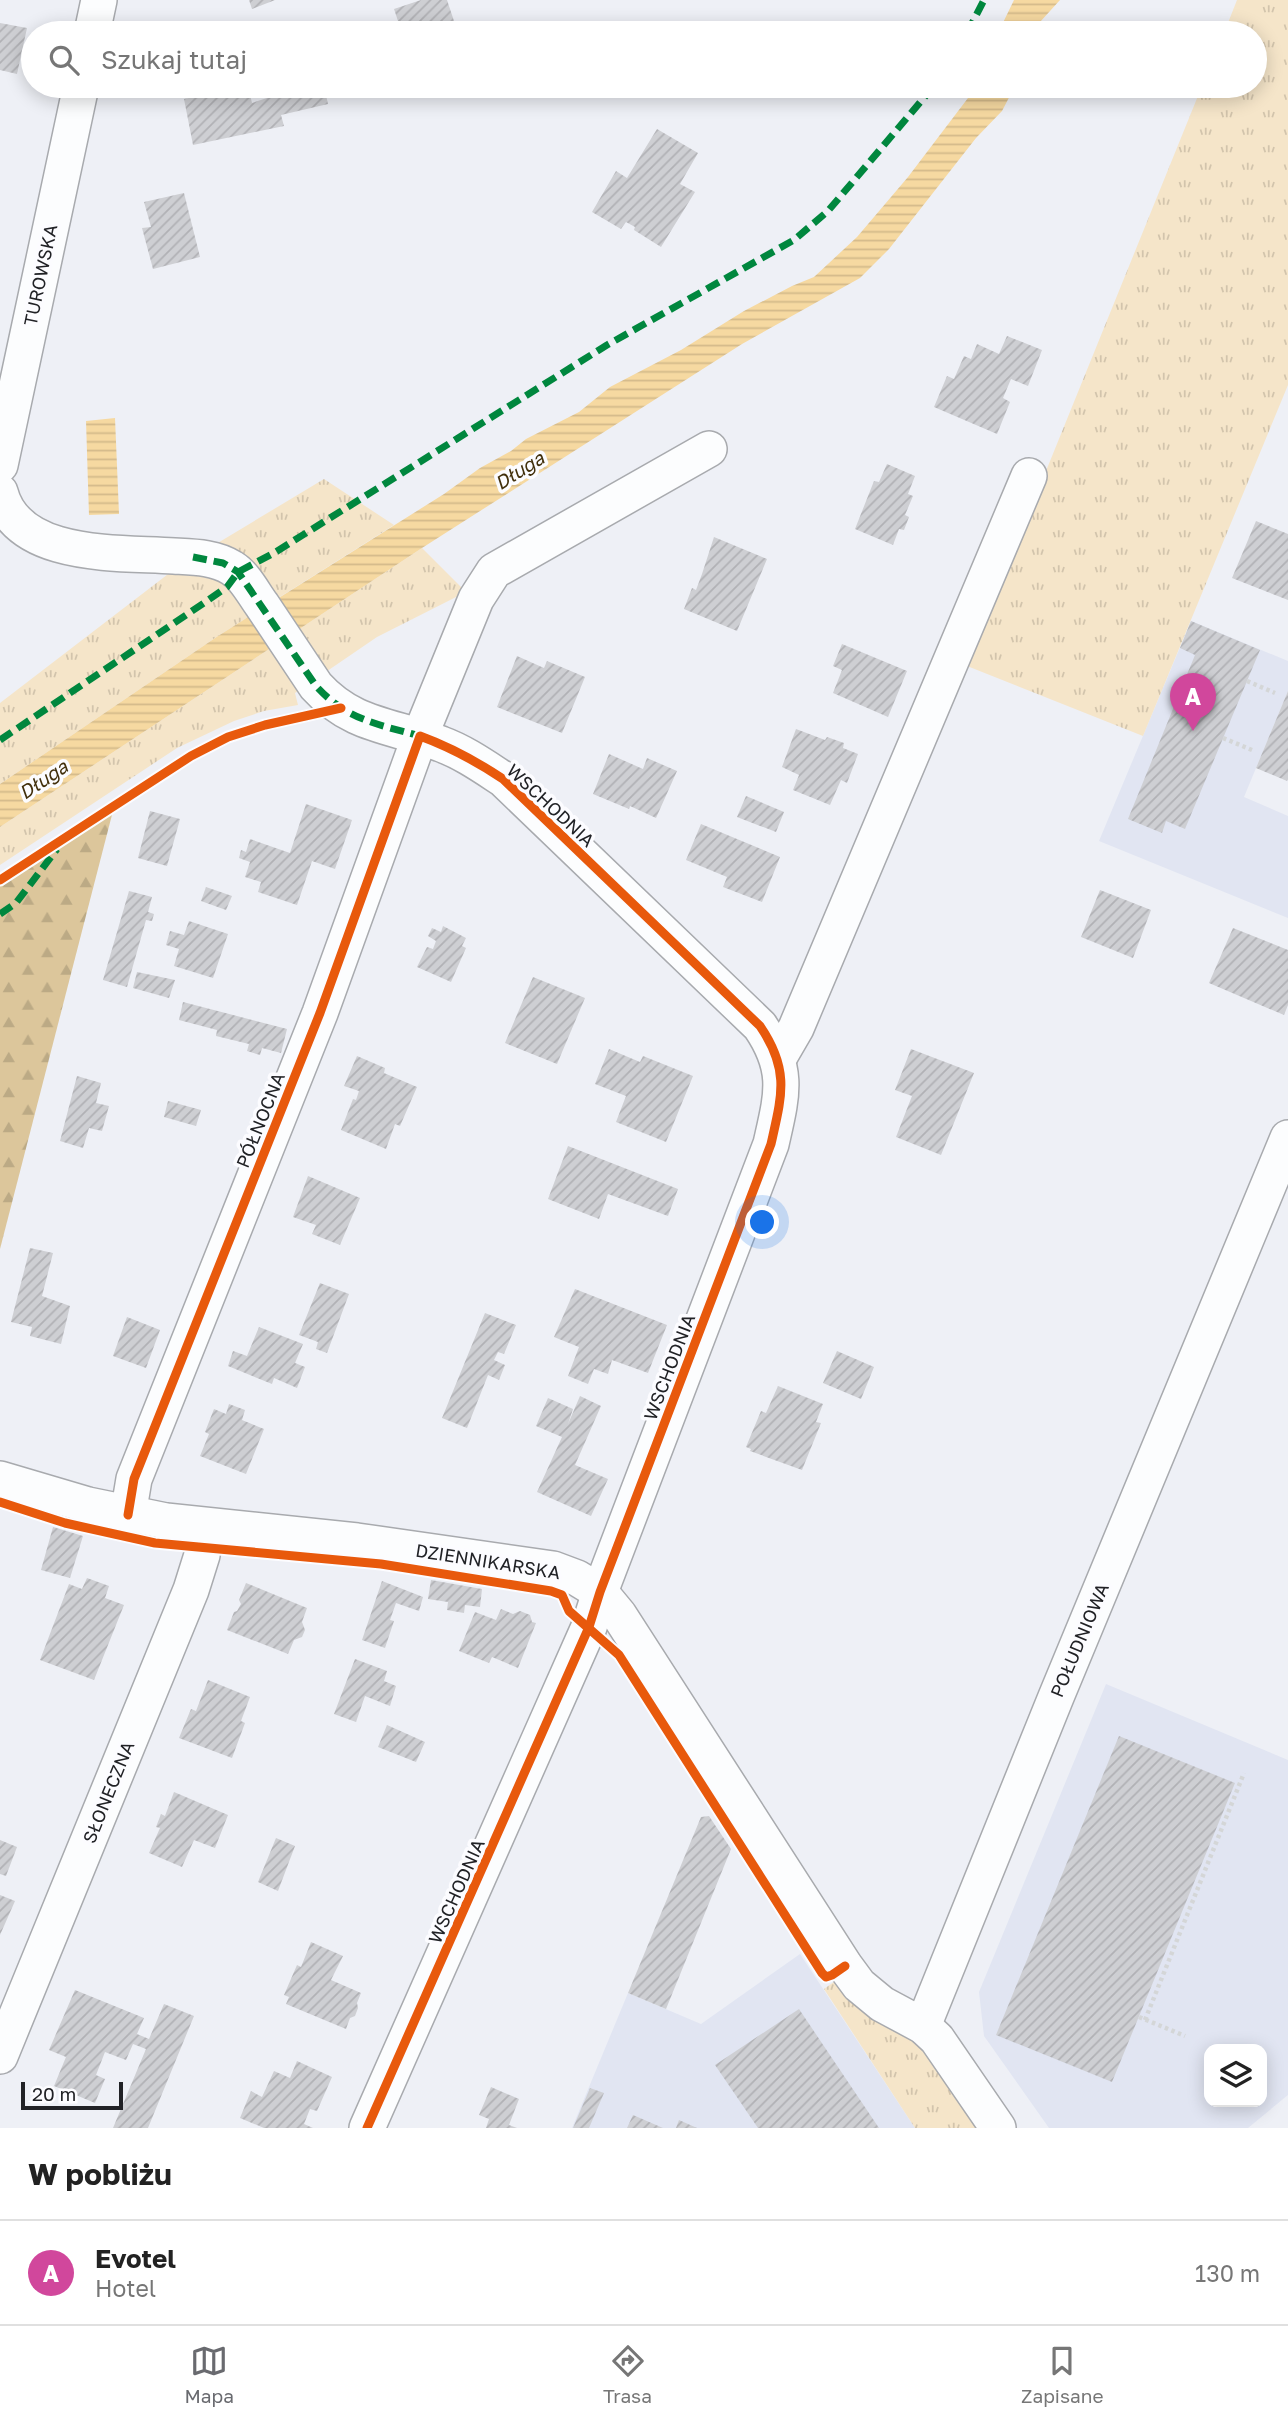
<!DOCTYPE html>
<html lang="pl">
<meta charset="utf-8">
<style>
body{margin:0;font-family:"Golos Text",sans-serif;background:#f2f2f2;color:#222}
.controls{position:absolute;right:21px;bottom:21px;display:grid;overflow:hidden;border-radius:14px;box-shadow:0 4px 18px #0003}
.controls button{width:63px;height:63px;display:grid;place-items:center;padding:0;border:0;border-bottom:2px solid #e0e0e0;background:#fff;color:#222;font:35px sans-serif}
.scale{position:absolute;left:21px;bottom:18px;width:102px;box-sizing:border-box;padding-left:7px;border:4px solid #212226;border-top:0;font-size:19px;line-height:24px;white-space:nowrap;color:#212226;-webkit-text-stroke:5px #fcfcff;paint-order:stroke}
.you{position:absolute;left:763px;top:1223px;width:24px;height:24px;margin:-18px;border:5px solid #fff;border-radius:50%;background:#1a73e8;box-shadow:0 0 0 10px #1a73e833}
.badge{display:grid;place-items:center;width:46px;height:46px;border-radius:50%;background:#696a6f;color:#fff;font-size:23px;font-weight:700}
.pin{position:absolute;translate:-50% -58px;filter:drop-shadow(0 2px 4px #0008)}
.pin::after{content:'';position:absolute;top:37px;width:24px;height:21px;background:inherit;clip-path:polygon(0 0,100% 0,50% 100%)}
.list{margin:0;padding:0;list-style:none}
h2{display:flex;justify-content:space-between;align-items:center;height:91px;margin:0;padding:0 28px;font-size:30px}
h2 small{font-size:23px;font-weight:400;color:#767676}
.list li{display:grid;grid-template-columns:46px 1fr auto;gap:21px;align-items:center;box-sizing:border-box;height:105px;padding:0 28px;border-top:2px solid #e0e0e0}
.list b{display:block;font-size:26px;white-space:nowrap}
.list p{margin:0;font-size:23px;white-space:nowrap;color:#767676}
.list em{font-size:23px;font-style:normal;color:#767676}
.icon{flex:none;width:38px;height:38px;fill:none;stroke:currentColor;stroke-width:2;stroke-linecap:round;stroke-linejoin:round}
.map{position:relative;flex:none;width:1288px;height:2128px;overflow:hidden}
.search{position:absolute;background:#fff;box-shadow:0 4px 18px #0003;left:21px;right:21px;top:21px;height:77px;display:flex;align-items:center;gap:18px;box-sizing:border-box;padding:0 24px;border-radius:38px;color:#767676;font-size:26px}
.sheet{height:196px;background:#fff}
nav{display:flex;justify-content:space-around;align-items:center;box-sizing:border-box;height:98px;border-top:2px solid #e0e0e0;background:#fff;font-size:19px;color:#767676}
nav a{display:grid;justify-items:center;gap:4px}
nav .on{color:#696a6f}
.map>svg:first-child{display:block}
</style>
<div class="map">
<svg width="1288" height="2128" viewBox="0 0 1288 2128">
<defs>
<pattern id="grass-tufts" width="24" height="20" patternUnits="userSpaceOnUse" patternTransform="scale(1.75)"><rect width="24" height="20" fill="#f5e5c9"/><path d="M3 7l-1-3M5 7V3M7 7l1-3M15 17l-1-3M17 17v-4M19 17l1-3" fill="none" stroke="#d2c4ac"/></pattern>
<pattern id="forest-firs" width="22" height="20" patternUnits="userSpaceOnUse" patternTransform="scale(1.75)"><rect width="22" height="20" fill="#dcc69b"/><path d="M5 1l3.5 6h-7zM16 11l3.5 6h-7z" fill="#bcaa85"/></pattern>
<pattern id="water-rules" width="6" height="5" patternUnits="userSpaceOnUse" patternTransform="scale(1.75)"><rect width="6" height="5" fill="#f6d9a1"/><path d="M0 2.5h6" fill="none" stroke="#d3ba8a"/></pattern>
<pattern id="building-hatch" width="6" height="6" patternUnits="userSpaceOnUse" patternTransform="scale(1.75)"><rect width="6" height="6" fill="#cecfd3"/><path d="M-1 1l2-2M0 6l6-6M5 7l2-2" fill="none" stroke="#b1b1b5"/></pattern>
</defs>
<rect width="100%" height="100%" fill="#eef0f6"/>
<g fill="#e1e5f2" fill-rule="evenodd">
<polygon points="1191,621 1288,661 1288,691 1244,797 1288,816 1288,918 1099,841"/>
<path d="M1106 1684 1288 1760V2095L1248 2128H1049L984 2036 979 1992ZM1209 2049H1262V2102H1209Z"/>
<polygon points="800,1954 915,2128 572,2128 628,1993 701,2024"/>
</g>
<g fill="url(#grass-tufts)">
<polygon points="1237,0 1288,0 1288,385 1143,736 967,666 1202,86 1255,86 1255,33 1224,33"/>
<polygon points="324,479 394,525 218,636 0,784 0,703 176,568"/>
<polygon points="422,548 466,592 377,637 295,693 298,705 264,711 234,721 177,748 0,865 0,827"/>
<polygon points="838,1979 924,2051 980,2128 915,2128 824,1989"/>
</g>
<polygon fill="url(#forest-firs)" points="114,807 0,1249 0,880"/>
<g fill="url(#water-rules)">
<polygon points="1014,0 1060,0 1040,22 1037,33 998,33"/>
<polygon points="974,86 1015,86 1002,111 976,138 889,249 860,278 742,344 422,548 0,827 0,784 218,636 444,494 480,468 511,451 526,439 579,412 610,387 681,350 744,311 792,286 814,277 857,237 908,177 968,98"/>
<polygon points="115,418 119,514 89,515 86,421"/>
</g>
<g fill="url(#building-hatch)">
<polygon points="249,0 275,0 252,9"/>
<polygon points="421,0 447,0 458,33 402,33 394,9"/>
<polygon points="0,23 27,28 17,74 0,70"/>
<polygon points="245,86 248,86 252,103 276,95 274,86 324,86 328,104 281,115 284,126 193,145 184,99"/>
<polygon points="657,129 698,153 680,184 695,192 661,247 634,230 635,227 626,222 621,229 592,212 616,171 627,178"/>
<polygon points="184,193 200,257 153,269 142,228 151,227 144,202"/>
<polygon points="1007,336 1042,350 1028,386 1011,379 1003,398 1010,402 997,434 934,407 947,376 954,379 964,356 971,359 977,344 999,354"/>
<polygon points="887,464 915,476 908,494 913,496 905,515 909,517 904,530 899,529 893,545 855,529 874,481 879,482"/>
<polygon points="1256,521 1288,534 1288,600 1232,578"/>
<polygon points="714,537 767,559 737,631 684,609 692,588 696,590 702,574"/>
<polygon points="1191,621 1260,650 1185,829 1166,821 1162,833 1128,819 1195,655 1180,648"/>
<polygon points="842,644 907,671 888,717 833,693 842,670 833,666"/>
<polygon points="517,656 544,668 547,661 585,677 562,733 497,707"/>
<polygon points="1288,691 1288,779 1287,781 1256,768"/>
<polygon points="796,729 825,740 827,737 844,743 843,748 858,754 847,783 841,780 830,805 793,790 799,775 782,767"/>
<polygon points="609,754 643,769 647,758 677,771 656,818 630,806 629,809 593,794"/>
<polygon points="746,796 784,812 776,832 737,817"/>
<polygon points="306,804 352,820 335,869 312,861 297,905 258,892 261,882 245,877 250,862 239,858 241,850 246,852 250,839 290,853"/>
<polygon points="150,811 180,819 167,866 138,858"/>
<polygon points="701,824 780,857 762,902 723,887 727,877 686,860"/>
<polygon points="206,887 232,896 226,910 201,901"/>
<polygon points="1100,890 1151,910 1133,958 1081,937"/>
<polygon points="129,891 152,897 148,912 154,914 152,921 146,920 127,987 103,980"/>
<polygon points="189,921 228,934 213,978 174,966 179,949 166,945 170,931 184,935"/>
<polygon points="443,926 466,938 462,946 466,948 451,982 417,967 427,947 433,949 436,941 428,936 432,928 441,932"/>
<polygon points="1233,928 1288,950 1288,1005 1284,1015 1209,983"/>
<polygon points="137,972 175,980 169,998 133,988"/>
<polygon points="533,977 585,998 557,1064 505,1043"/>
<polygon points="183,1002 287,1029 281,1053 262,1048 260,1055 247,1051 249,1044 216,1036 217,1030 179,1020"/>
<polygon points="609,1049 640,1062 643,1056 693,1076 666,1142 616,1122 626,1096 595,1084"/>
<polygon points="911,1049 974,1073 941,1155 896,1137 912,1096 895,1090"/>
<polygon points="357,1056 385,1068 384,1073 417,1087 400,1126 395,1124 386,1149 341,1130 353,1099 356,1100 359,1091 344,1086"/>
<polygon points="77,1076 101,1083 96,1103 109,1106 102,1131 89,1128 83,1148 60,1141"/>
<polygon points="168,1101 201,1110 196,1126 164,1117"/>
<polygon points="568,1146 678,1189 668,1216 608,1194 599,1219 548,1199"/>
<polygon points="308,1176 360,1198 340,1245 312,1234 316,1225 293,1217"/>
<polygon points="30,1248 53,1253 42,1296 70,1306 61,1344 30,1336 32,1327 11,1322"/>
<polygon points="320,1283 349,1294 327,1353 316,1349 318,1342 299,1335"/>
<polygon points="575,1289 667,1325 648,1373 612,1360 608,1374 594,1369 588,1384 568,1376 579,1347 554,1337"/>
<polygon points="485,1313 516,1325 504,1354 498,1352 494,1360 505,1365 499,1380 488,1375 467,1428 442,1418"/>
<polygon points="127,1317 160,1330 146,1368 113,1356"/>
<polygon points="259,1327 303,1344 295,1363 305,1367 297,1388 274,1378 272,1384 228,1366 233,1351 247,1356"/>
<polygon points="837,1351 874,1367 861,1399 823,1383"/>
<polygon points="778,1386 823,1404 816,1422 821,1423 802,1470 750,1451 751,1449 746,1447 761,1411 766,1413"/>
<polygon points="580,1396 601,1406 575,1465 608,1479 591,1516 537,1492 562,1437 536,1426 548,1398 573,1409 568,1424"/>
<polygon points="229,1404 245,1410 242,1420 264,1429 246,1474 200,1456 209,1434 205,1432 214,1409 226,1414"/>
<polygon points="53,1527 83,1536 70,1578 41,1570"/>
<polygon points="87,1578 109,1586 105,1598 124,1605 94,1680 40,1660 69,1584 82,1589"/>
<polygon points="431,1580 482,1589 480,1607 465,1605 464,1613 447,1610 448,1602 428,1599"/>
<polygon points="382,1581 423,1597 419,1611 396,1603 390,1620 394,1621 385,1648 362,1640"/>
<polygon points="246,1583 307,1608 302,1622 305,1630 302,1637 294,1640 288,1654 227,1630 234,1612 237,1611 241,1604 239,1600"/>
<polygon points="501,1609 513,1614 520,1611 530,1615 532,1622 536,1623 518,1668 492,1657 489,1663 459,1651 475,1612 496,1620"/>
<polygon points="355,1659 387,1671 384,1681 396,1686 390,1706 365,1696 356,1722 334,1714"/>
<polygon points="208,1680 250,1697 241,1721 245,1723 232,1758 179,1738 191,1709 196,1711"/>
<polygon points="387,1725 425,1742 416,1762 378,1747"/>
<polygon points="1119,1736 1235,1783 1112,2082 996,2035"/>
<polygon points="174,1792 228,1815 215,1848 194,1840 182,1867 149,1853 160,1828 156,1827 161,1814 165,1816"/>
<polygon points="709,1816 731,1849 666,2009 628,1993 701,1817"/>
<polygon points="276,1838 295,1846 278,1891 258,1882"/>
<polygon points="0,1840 17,1847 6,1876 0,1874"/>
<polygon points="0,1895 15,1901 0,1935"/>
<polygon points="311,1942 343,1956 331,1980 361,1993 357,2003 358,2008 355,2016 350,2018 346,2029 286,2004 289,1997 284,1995 297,1965 301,1967"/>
<polygon points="75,1990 144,2018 137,2034 149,2039 164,2004 194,2016 148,2128 113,2128 146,2049 133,2044 126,2060 105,2052 96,2075 105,2079 95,2103 54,2086 66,2057 49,2050"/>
<polygon points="799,2009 879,2128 758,2128 715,2065"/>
<polygon points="297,2061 332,2077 317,2111 310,2109 304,2124 313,2128 264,2128 240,2118 251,2091 262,2097 274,2071 290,2078"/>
<polygon points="491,2087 519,2099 509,2125 517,2128 486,2128 489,2119 479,2115"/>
<polygon points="590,2088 604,2093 589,2128 573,2128"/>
<polygon points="633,2115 663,2128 627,2128"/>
<polygon points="679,2120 697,2128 676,2128"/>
</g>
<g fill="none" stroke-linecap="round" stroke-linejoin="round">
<defs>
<g id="minor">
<polyline points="92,33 99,0"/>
<polyline points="0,465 81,86"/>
<path d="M0 492C17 560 120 552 174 556 193 557 215 557 232 568 245 576 253 593 262 605 280 632 298 659 316 686 353 727 393 725 441 744 463 752 483 766 503 779L760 1026C790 1070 782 1095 771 1144L600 1592 589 1627 367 2128"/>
<polyline points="778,1059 796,1028 1029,476"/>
<polyline points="0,1479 88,1505 166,1521 357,1541 553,1569 577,1578 600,1592 619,1615 845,1966 859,1985 882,2004 923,2026 937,2039 998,2128"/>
<polyline points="128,1515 134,1479 320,1013 420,736 476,599 494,571 709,449"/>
<polyline points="923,2026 1056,1697 1288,1138"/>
<polyline points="0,2056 191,1590 202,1555 206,1526"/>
</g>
</defs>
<use href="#minor" stroke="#a8aaae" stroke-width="38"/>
<g stroke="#d4d6d7" stroke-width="4.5" stroke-dasharray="3.5 3.5" stroke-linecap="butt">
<polyline points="1247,681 1275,693"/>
<polyline points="1223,738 1252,750"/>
<polyline points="1139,2017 1185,2036"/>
<polyline points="1145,2020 1244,1773"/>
</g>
<use href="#minor" stroke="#fcfdfe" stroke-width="35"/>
<g stroke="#00873e" stroke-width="7" stroke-dasharray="14 7" stroke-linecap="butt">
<polyline points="967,33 984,0"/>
<path d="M193 557 223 563 238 572 316 686C347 720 377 724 420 736"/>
<polyline points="0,740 204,603 227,587 238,572 274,553 607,345 794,240 828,211 934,86"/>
<polyline points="0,914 16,903 57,849"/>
</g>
<defs>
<g id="cycleway">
<polyline points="0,880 191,756 228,737 265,725 341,708"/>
<polyline points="0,1502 65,1523 155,1543 381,1564 551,1591 562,1595 569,1611 619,1655 822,1973 826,1977 832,1975 845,1966"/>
<path d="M128 1515 134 1479 320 1013 420 736C450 747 476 761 503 779L760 1026C790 1070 782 1095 771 1144L600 1592 589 1627 367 2128"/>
</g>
</defs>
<use href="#cycleway" stroke="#fcfcff" stroke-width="13"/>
<use href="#cycleway" stroke="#e8590c" stroke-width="9"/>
</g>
<g text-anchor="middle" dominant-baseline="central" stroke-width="7" stroke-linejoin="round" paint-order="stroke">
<g font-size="18" fill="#212226" stroke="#fcfcff">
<text transform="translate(40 275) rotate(-78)">TUROWSKA</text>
<text transform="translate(551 805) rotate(43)">WSCHODNIA</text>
<text transform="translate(260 1120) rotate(-68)">PÓŁNOCNA</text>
<text transform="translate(669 1367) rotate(-69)">WSCHODNIA</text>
<text transform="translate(488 1561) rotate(9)">DZIENNIKARSKA</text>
<text transform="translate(1079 1640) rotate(-67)">POŁUDNIOWA</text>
<text transform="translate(108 1792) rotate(-68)">SŁONECZNA</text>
<text transform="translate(456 1891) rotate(-66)">WSCHODNIA</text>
</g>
<g font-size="19" font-style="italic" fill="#42300c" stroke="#fcfcff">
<text transform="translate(519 470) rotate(-32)">Długa</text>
<text transform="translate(43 779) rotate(-34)">Długa</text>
</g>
</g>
</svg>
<div class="controls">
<button><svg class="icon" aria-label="layers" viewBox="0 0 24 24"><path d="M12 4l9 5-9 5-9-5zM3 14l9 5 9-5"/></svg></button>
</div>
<div class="scale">20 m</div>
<div class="you"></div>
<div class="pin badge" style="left:1193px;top:731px;background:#d1479c">A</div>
<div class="search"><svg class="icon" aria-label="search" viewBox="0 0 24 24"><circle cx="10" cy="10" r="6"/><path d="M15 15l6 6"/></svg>Szukaj tutaj</div>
</div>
<section class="sheet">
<h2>W pobliżu<small></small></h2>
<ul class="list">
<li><span class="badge" style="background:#d1479c">A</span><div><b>Evotel</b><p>Hotel</p></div><em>130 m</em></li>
</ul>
</section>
<nav>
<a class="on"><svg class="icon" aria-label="map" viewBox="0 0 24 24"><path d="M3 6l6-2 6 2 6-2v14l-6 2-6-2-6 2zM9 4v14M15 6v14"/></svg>Mapa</a>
<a><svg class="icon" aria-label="directions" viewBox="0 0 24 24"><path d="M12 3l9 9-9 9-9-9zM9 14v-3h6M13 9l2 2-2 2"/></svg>Trasa</a>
<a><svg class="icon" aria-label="saved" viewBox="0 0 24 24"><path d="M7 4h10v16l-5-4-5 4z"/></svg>Zapisane</a>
</nav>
